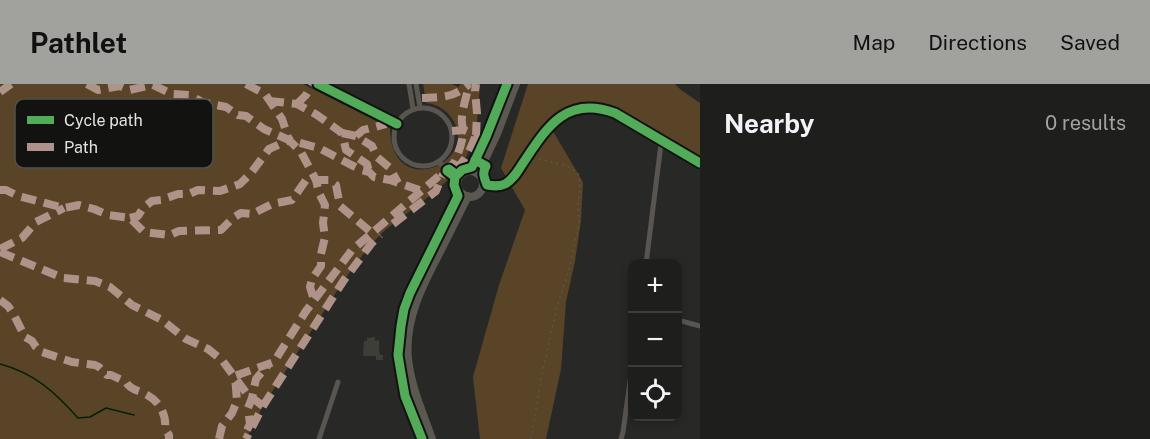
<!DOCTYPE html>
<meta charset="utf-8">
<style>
body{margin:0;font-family:"Public Sans",sans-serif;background:#262725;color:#f1f3f6}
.controls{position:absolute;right:18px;bottom:18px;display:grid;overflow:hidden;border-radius:12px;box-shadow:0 3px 9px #0003}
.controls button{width:54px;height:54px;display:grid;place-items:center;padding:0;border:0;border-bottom:2px solid #3c3d3b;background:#1e1f1c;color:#f1f3f6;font:30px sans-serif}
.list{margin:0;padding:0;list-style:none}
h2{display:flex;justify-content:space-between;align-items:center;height:78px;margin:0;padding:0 24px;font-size:26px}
h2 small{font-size:20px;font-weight:400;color:#a1a2a3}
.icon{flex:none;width:33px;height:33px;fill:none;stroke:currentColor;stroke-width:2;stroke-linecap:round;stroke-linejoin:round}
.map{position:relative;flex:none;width:700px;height:355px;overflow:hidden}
header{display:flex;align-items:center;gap:36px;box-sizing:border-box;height:84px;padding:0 30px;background:#a1a19e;color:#111}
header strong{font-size:28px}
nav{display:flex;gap:33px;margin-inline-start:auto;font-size:21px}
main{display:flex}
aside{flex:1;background:#1e1f1c}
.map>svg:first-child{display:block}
</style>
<header>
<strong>Pathlet</strong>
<nav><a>Map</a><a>Directions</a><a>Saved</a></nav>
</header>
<main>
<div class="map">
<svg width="700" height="355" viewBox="0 0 700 355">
<rect width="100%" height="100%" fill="#282926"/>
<g fill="#5a4428">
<path d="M0 0H303L390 44C391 118 480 79 453 36 447 26 437 20 426 19L423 0H452L458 3 461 0H480L476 51 466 73 454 90 436 107 385 146 371 160 344 196 263 322 246 355H0Z"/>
<polygon points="528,0 675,0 681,6 700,19 700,76 609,23 589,21 570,24 557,31 545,42 554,49 583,98 581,137 575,177 566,218 561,285 546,355 480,355 473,293 499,201 525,126 501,84"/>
</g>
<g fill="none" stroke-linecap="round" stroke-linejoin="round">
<path stroke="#052006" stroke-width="1.5" d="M0 280C34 289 55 308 78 334L90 333 106 324 134 331"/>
</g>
<polygon fill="#3c3f37" points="375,253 375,257 379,256 379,265 380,271 383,271 383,276 376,276 376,272 363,272 364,257 367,257 367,254"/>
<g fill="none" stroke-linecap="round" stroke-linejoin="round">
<path stroke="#595955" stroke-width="1.5" stroke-dasharray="1.5 4.5" stroke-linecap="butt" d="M531 355 541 295 557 223 569 186 579 139 578 118 580 106 579 91C563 76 552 81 535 73"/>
<g stroke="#595651" stroke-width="5">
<polyline points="318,0 397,40"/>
<polyline points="409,0 413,25"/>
<polyline points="416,0 420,23"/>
<circle cx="423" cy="53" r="29"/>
<polyline points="438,78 459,93"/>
<path d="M482 104C495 106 504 105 515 96 532 70 551 29 586 27 596 26 605 29 614 31L700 83"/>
<polyline points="646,180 661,60"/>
<polyline points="678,236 700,242"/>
<polyline points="319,355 338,298"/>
<polyline points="621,355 623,348 632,283"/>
</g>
<g stroke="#5a5850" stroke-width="8">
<polyline points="473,87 492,47 509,0"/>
<circle cx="470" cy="100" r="13"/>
<polyline points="478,90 497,50 516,0"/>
<path d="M425 355C416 329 405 304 402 276 396 221 439 157 463 110"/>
<path d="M432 355C423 329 411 303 408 275 404 236 423 200 441 166 450 148 459 130 468 112"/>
</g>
<g stroke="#af9288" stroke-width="8" stroke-dasharray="15 8" stroke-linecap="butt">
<polyline points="87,0 98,6 120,2 129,6 153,1 172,10 190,11 202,18 226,23 238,31 246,32 264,45 289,56 319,64 361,86 369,88 374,93 390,96 422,107"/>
<polyline points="246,0 265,10 282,35 289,56 301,68 316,96 319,109 325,121 323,139 325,153 321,170 321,182 312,195 310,203 314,216"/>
<polyline points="0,8 11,0"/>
<path d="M422 14C442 13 454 14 469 0"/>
<polyline points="269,17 297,20 317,31 342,49 346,66 367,80 369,88"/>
<polyline points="297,20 306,11 312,0"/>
<polyline points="452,47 464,46 476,51 477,29 475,7 476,0"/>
<polyline points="342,49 356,52 372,62 377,73 390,84 398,99"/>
<polyline points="356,52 363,46 386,40"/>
<path d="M455 85C466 78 471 63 476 51L482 54"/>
<polyline points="0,106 6,106 18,112 64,124 79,121 94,125 108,131 130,134 144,148 170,151 179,147 221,146 233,134 241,129 252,130 272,120 292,116 306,96 329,96 336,101 340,122 372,149"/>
<polyline points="130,134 138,132 143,124 152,117 161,116 178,110 189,110 198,106 220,107 240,100 251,89 269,65 289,56"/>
<polyline points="393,140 436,107 443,90"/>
<polyline points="0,165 22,154 36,138 64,124"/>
<polyline points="0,168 63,194 95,197 110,203 132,221 162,236 186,255 208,265 222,276 247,310 263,322 246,355"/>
<path d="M0 216 8 222 13 229 25 253 32 257 36 263 42 268 72 278 95 281 99 283 107 291H111L126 298C129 304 135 306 141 308 157 314 167 328 165 345L169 351V355"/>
<polyline points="263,322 344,196 371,160 380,151"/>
<polyline points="247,346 250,340 248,324 252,314 256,295 268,281"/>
<path d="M219 355 222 342 232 329 237 317 235 292 274 278 306 227 352 166 454 79C458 70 463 58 463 47 463 42 461 38 462 33 463 22 467 11 469 0"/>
</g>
<defs>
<g id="cycleway">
<polyline points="318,0 397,40"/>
<path d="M475 76 486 82C482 89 484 93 487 101 493 102 499 103 505 100 513 96 518 87 523 79 547 43 566 11 615 29L700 79"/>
<polyline points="422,355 405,312 401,289 398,271 401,242 404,225 410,209 458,112 454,101 455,93 447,87 447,86 449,85 457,91 462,86 472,83 486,53 507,0"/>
</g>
</defs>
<use href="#cycleway" stroke="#121210" stroke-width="13"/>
<use href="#cycleway" stroke="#51ab58" stroke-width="9"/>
</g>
<rect x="15" y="15" width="198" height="69" rx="9" fill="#121210" stroke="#50504e" stroke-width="1.5"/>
<rect x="27" y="32" width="27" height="8" fill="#51ab58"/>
<rect x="27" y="59" width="27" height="8" fill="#af9288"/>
<g font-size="16" fill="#e2e2df">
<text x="64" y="42">Cycle path</text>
<text x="64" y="69">Path</text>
</g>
</svg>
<div class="controls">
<button>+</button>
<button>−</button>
<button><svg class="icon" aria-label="locate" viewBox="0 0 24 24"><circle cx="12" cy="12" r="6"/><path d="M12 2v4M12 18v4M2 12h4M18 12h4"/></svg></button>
</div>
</div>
<aside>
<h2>Nearby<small>0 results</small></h2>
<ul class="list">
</ul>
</aside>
</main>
